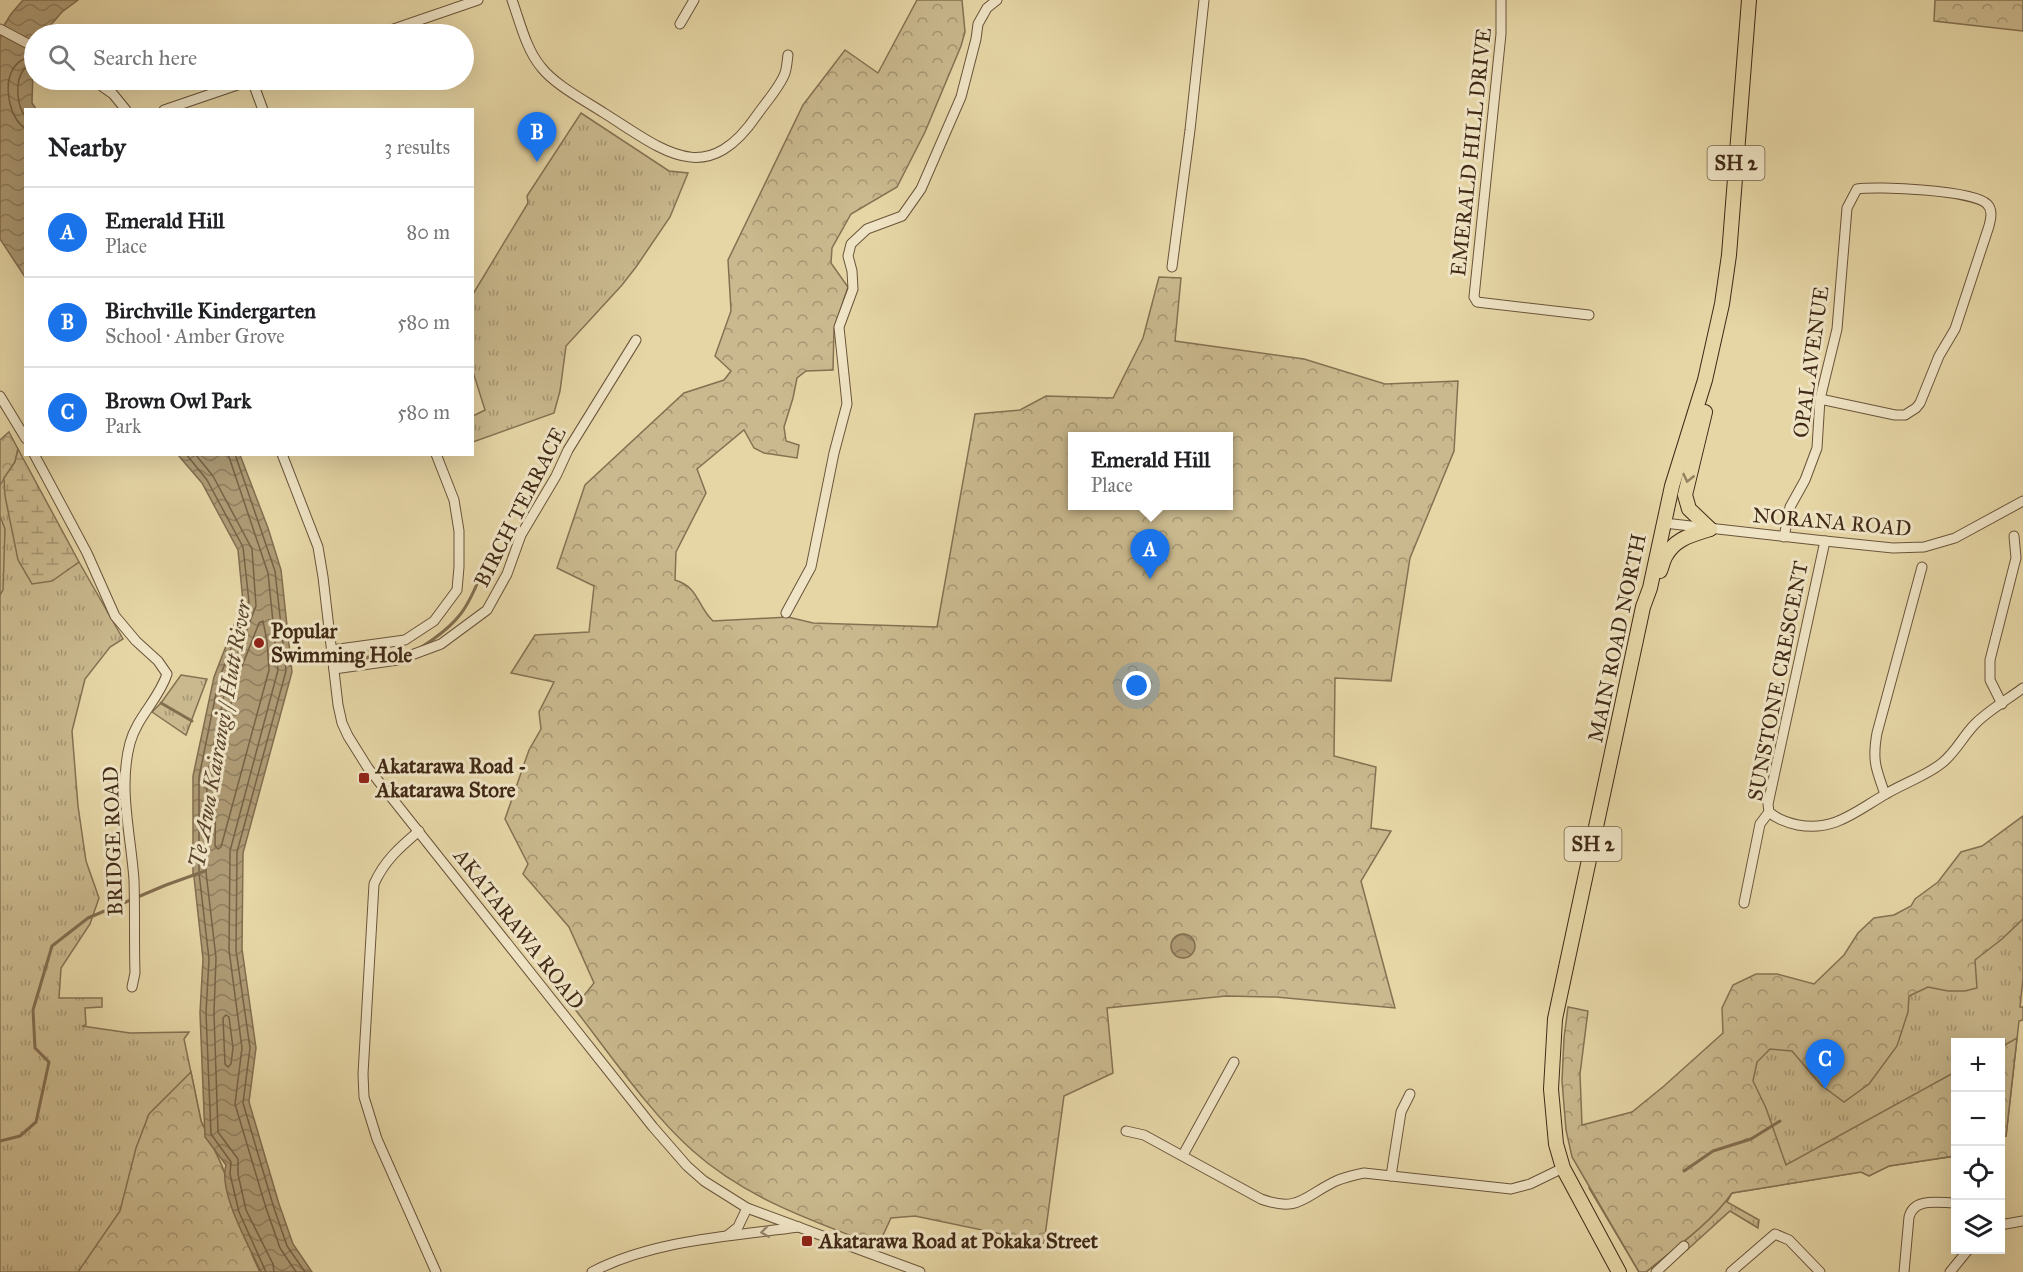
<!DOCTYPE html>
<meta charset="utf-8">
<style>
body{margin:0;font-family:"IM FELL Great Primer",serif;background:#f2f2f2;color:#202124}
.controls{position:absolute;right:18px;bottom:18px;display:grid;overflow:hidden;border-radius:0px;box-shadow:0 6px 24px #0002}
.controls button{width:54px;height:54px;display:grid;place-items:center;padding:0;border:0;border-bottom:2px solid #e0e0e0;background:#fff;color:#202124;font:30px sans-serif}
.you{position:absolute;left:1137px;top:686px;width:21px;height:21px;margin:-15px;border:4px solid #fff;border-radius:50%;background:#1a73e8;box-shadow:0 0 0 9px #1a73e833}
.badge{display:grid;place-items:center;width:39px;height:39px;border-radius:50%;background:#1a73e8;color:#fff;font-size:20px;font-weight:700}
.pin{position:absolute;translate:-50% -50px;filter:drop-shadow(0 2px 3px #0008)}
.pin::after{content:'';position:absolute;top:32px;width:21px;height:18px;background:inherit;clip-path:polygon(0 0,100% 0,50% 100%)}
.popup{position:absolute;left:1068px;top:432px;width:165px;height:78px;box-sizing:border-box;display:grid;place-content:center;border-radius:0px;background:#fff;filter:drop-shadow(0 2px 4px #0005);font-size:20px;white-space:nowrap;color:#757577}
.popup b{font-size:22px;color:#202124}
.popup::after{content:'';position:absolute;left:50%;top:100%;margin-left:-12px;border:12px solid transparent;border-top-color:#fff}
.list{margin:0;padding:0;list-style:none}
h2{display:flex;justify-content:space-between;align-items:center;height:78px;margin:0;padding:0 24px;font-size:26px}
h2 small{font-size:20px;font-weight:400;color:#757577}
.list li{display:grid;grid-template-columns:39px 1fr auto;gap:18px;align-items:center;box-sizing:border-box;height:90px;padding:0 24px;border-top:2px solid #e0e0e0}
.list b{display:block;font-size:22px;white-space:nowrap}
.list p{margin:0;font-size:20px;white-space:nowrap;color:#757577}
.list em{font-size:20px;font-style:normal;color:#757577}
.icon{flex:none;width:33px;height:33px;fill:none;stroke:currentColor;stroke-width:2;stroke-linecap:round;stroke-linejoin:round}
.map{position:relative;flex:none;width:2023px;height:1272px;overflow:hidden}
.search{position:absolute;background:#fff;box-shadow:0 6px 24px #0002;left:24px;top:24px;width:450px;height:66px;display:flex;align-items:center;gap:15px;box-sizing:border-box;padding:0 21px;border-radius:33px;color:#757577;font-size:22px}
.panel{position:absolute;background:#fff;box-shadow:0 6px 24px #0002;left:24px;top:108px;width:450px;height:348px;border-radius:0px}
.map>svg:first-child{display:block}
</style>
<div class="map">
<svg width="2023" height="1272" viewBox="0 0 2023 1272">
<defs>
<pattern id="grass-tufts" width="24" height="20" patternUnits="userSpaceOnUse" patternTransform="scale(1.5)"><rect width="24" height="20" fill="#cab98e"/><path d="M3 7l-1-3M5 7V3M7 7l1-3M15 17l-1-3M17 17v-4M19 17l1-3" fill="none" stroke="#a59673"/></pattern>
<pattern id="forest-crowns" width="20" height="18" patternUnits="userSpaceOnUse" patternTransform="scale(1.5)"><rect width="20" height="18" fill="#cab98e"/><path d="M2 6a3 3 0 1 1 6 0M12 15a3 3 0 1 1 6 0" fill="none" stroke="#a59673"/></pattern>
<pattern id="wetland-marsh" width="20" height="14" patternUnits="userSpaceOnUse" patternTransform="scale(1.5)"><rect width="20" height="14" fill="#cab98e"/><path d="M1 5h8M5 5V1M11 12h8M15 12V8" fill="none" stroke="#a59673"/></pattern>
<pattern id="water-waves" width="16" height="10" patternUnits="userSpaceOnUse" patternTransform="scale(1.5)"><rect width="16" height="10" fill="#ae9b75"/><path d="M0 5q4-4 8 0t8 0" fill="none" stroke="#8f7e5f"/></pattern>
</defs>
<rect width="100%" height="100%" fill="#e6d6a6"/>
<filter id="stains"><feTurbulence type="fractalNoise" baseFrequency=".00333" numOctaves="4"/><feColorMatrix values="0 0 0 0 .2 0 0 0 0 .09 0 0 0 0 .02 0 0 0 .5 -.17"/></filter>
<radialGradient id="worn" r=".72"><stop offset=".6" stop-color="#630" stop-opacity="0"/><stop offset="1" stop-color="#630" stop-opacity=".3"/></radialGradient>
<g fill="url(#grass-tufts)" stroke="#857152" stroke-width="1.5">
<polygon points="581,113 669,171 688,173 670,217 636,267 622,285 566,346 560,391 554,413 473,442 473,416 485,410 473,372 473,294 528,203 527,196"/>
<polygon points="2,442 75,565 79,562 123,639 110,647 85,679 72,731 78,806 86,861 99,898 90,924 61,968 59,998 102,998 102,1007 85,1008 86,1025 82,1026 130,1033 189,1032 184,1039 201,1121 222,1166 253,1257 260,1272 0,1272 0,444"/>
<polygon points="181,675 207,679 186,735 152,712 161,703"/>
<polygon points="2023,916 2023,979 2020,1007 2023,1007 2023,1020 2019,1021 2006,1136 2001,1137 2000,1042 1956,1042 1955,1156 1889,1166 1869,1176 1861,1172 1732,1193 1727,1202 1759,1220 1758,1228 1730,1211 1687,1250 1682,1243 1646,1272 1639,1272 1589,1188 1775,1013"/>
</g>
<g fill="url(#forest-crowns)" stroke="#857152" stroke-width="1.5" fill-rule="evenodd">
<path d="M917 0H962L965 32 961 46 925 132 897 187 851 214 832 248 831 263 848 287 834 329 833 370 806 371 797 378 793 398 784 427 786 441 799 445 797 458 764 453 754 448 744 430 697 469 706 493 676 552 675 580C699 587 697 606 713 621L788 617 813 623 937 627 975 414 1020 410 1046 396 1113 398 1143 338 1159 277 1181 278 1175 341 1304 359 1385 384 1458 381 1454 451 1410 558 1391 681 1335 678 1334 756 1376 767 1371 828 1391 831 1361 881 1395 1008 1276 997 1226 996 1107 1008 1113 1073 1064 1096 1044 1243 915 1216 891 1218 878 1246C813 1221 747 1199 693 1151 650 1113 610 1054 574 1008L594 983 569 927 523 874 528 864 505 819 529 750 541 729 539 712 554 682 511 673 535 635 589 632 594 586 557 568 585 485 684 393 724 380 731 371 715 356 731 311 728 260 803 105 845 50 878 73ZM1072 436H1228V506H1072Z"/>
<polygon points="1935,0 2023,0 2023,31 1934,21"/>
<polygon points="9,432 18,449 15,462 0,485 0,440"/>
<polygon points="0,516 5,529 3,590 0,595"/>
<path d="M2023 816V919L2002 939 1975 960 1977 988 1965 991H1948L1928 987 1909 996 1908 1012 1897 1046 1869 1084 1844 1102 1821 1085 1792 1051 1770 1049 1757 1062 1753 1081 1766 1108 1786 1165 1955 1072V1156L1889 1166 1869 1176 1861 1172 1732 1193C1713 1221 1673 1250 1646 1272H1639L1572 1157 1566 1130 1562 1081 1564 1038 1568 1007 1588 1011 1580 1074 1582 1125 1632 1112 1664 1086 1723 1033 1722 1008 1733 985 1756 974H1777L1814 984 1844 955 1858 933 1874 918 1894 915 1911 906 1915 899 1938 882 1961 852 1982 846Z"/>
<polygon points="2017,1038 2006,1136 2001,1137 2001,1047"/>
<polygon points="191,1072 201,1121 222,1166 253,1257 260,1272 78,1272 120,1211 136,1148 149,1114"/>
</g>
<polygon fill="url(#wetland-marsh)" stroke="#857152" stroke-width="1.5" points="18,449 79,562 52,581 32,584 18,560 5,496 4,478 15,462"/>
<g fill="url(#water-waves)" stroke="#826d4f" stroke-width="1.5">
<polygon points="23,0 78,0 62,12 43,34 34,34 32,103 36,109 26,110 25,277 0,239 0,32 11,14"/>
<path d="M178 455H240L268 528 281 570 292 672 243 853 242 949 256 1048 249 1102 279 1204 293 1244 312 1272H261C249 1246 218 1192 226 1165L205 1137 200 1013 203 959 194 877 198 874 193 876V776L214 677 243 602 238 550 202 483Z"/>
<circle cx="1183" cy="946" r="12"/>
</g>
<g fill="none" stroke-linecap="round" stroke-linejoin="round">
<g stroke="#776246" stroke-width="1.5">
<path d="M26 118C17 106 14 82 24 69L34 66"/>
<path d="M26 129C9 118 2 83 15 66 19 61 25 58 31 57L32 53"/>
<polyline points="186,454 207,480 243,547 249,602 219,679 199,777 199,873 209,959 206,1013 211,1134 231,1162 230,1174 239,1212 266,1272"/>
<polyline points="195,454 213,476 252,549 256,606 227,681 207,777 206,872 216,958 214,1013 218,1132 238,1159 238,1174 246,1210 273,1264 274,1272"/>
<polyline points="228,454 268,573 278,670 230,851 229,950 242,1048 235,1104 266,1208 280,1248 296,1272"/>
<polyline points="235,454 275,571 286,671 237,852 236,950 250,1048 243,1103 273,1205 287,1246 305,1272"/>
<polygon points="263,621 267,641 269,670 221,847 218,849 215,846 216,778 235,684 259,623"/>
<polygon points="226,1015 229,1017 233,1048 231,1064 228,1067 225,1064 223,1018"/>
</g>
<g stroke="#826d4f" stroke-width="3">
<path d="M420 648C460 623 469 607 485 564"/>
<polyline points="353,659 409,652"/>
<polyline points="161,703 192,721"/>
<polyline points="0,1141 20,1136 36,1122 49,1062 35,1048 33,1010 52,946 88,918 166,885 205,871"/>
<polyline points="1684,1171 1713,1151 1751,1139 1780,1121"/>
</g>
<defs>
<g id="minor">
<path d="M512 0C520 22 526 49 541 67 555 85 584 100 604 113 663 150 706 190 757 115 766 102 780 87 785 73 787 67 787 61 788 55"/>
<polyline points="1501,0 1501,34 1474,297 1477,302 1485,303 1589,315"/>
<polyline points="680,24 694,0"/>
<polyline points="0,29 34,47"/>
<polyline points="379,34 478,0"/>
<polyline points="93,80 113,94 126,110"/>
<polyline points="164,110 252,80 263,110"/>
<polyline points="1172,267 1190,130 1204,0"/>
<polyline points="0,396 26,439"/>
<path d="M34 454 87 553 115 616 136 641 158 661 167 674C159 699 137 717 130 743 118 788 131 835 134 880 135 911 134 942 135 973L132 987"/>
<polyline points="282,454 318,547 323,577 338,705 342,723 348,736 368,768 653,1127 687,1166 704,1181 747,1208 920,1272"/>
<polyline points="1664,523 1825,541 1893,548 1924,547 1955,538 2023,501"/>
<path d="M1784 537 1790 507 1805 480 1817 448 1820 399 1837 329 1847 208 1857 189C1877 186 1974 190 1987 204 1993 210 1991 218 1989 226L1955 329 1939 356 1920 403 1916 408 1905 415H1895L1820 399"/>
<path d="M1825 541 1768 804 1769 812C1777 819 1788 823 1798 825 1834 832 1856 811 1886 794 1904 783 1926 776 1942 763 1956 752 1963 736 1975 724 1989 710 2007 700 2023 688"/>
<polyline points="786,613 811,567 834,453 847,404 839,327 853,289 852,271 848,256 851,244 867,229 902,216 921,189 961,97 976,39 978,24 987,8 997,0"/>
<polyline points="332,650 405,640 434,621 457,590 459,567 459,531 454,500 436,454"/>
<polyline points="334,669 398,660 441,644 487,610 507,574 521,535 556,476 568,450 636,340"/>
<polyline points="2002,704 1990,680 1990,660 2016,558 2014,536"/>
<path d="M1885 794C1876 769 1872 761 1877 733L1922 567"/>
<path d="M419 831C400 847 384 861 374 884L363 1074 364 1097 377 1139 436 1272"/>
<polyline points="1744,903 1760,824 1769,812"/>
<path d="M1126 1131 1144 1135 1261 1199C1299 1213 1304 1196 1336 1181 1345 1177 1354 1175 1364 1173L1511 1189 1530 1184 1563 1168"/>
<polyline points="1183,1155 1234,1062"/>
<polyline points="1391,1176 1401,1112 1410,1094"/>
<polyline points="2000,1225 2023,1221"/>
<polyline points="728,1235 738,1227 747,1208"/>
<path d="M592 1272C653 1240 732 1236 799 1227"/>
<polyline points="1656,1272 1684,1246"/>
<polyline points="1731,1272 1775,1234 1789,1240 1820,1272"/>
<path d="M1904 1272 1909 1217C1914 1197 1939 1203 1956 1203"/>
<polyline points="1950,1272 1968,1250"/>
</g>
<g id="highway">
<polyline points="1705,412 1685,495 1689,509 1710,529"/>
<path d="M1660 571C1662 566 1663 561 1665 557 1675 538 1692 535 1710 529"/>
<polyline points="1619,1272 1563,1168 1556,1144 1551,1089 1555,1019 1643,607 1650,588 1672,486 1705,380 1722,304 1729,255 1749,0"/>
</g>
</defs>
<use href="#minor" stroke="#6a543a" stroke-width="11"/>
<use href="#highway" stroke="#402916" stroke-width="16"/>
<use href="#minor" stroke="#efe4c5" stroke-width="9"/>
<use href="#highway" stroke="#e6d6a6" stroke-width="14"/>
</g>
<defs><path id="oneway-chevron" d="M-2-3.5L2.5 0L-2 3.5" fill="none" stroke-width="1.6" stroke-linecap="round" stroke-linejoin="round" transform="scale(1.5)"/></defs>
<use stroke="#93805e" href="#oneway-chevron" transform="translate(1688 478) rotate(103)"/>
<use stroke="#98866e" href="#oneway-chevron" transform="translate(765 1232) rotate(172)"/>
<g fill="#8f2418" stroke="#efe4c5" stroke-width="2">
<circle cx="259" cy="643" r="6"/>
<rect x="358" y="772" width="12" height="12" rx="3"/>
<rect x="801" y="1235" width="12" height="12" rx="3"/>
</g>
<g text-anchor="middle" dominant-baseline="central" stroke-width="6" stroke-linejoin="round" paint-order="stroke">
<g fill="#efe4c5" stroke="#74614a" stroke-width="1.5">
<rect x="1707.5" y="146" width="57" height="34" rx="4.5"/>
<rect x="1564.5" y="827" width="57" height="34" rx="4.5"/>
</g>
<g font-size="20" font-weight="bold" fill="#402916">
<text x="1736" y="163">SH 2</text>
<text x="1593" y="844">SH 2</text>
</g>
<g font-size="21" fill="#402916" stroke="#efe4c5">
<text transform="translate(1471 152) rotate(-84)">EMERALD HILL DRIVE</text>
<text transform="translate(1811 362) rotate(-82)">OPAL AVENUE</text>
<text transform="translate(520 507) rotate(-63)">BIRCH TERRACE</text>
<text transform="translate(1832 522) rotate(5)">NORANA ROAD</text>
<text transform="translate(1617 638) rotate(-78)">MAIN ROAD NORTH</text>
<text transform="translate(1778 681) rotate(-79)">SUNSTONE CRESCENT</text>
<text transform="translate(113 841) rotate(-92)">BRIDGE ROAD</text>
<text transform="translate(519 929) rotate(52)">AKATARAWA ROAD</text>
</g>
<g font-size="21" font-weight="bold" fill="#402916" stroke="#efe4c5" text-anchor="start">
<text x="271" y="631">Popular<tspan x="271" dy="24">Swimming Hole</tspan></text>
<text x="376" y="766">Akatarawa Road -<tspan x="376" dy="24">Akatarawa Store</tspan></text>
<text x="819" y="1241">Akatarawa Road at Pokaka Street</text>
</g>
<g font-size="22" font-style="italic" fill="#5c462e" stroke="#efe4c5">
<text transform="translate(220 734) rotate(-80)">Te Awa Kairangi / Hutt River</text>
</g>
</g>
<rect width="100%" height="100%" filter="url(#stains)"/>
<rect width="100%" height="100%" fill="url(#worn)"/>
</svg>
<div class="controls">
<button>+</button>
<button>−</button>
<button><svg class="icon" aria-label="locate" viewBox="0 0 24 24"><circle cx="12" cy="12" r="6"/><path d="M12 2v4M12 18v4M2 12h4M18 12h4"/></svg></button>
<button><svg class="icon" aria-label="layers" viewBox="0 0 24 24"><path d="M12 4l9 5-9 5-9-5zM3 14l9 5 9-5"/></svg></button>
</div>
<div class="you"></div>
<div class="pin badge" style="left:1150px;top:579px">A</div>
<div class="popup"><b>Emerald Hill</b>Place</div>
<div class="pin badge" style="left:537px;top:162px">B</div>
<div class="pin badge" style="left:1825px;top:1089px">C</div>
<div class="search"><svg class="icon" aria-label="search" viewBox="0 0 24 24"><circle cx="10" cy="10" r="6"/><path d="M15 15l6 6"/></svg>Search here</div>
<section class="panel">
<h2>Nearby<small>3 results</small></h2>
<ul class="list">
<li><span class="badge">A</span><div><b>Emerald Hill</b><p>Place</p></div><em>80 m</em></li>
<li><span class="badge">B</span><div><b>Birchville Kindergarten</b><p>School · Amber Grove</p></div><em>580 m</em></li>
<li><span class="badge">C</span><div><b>Brown Owl Park</b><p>Park</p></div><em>580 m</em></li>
</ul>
</section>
</div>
